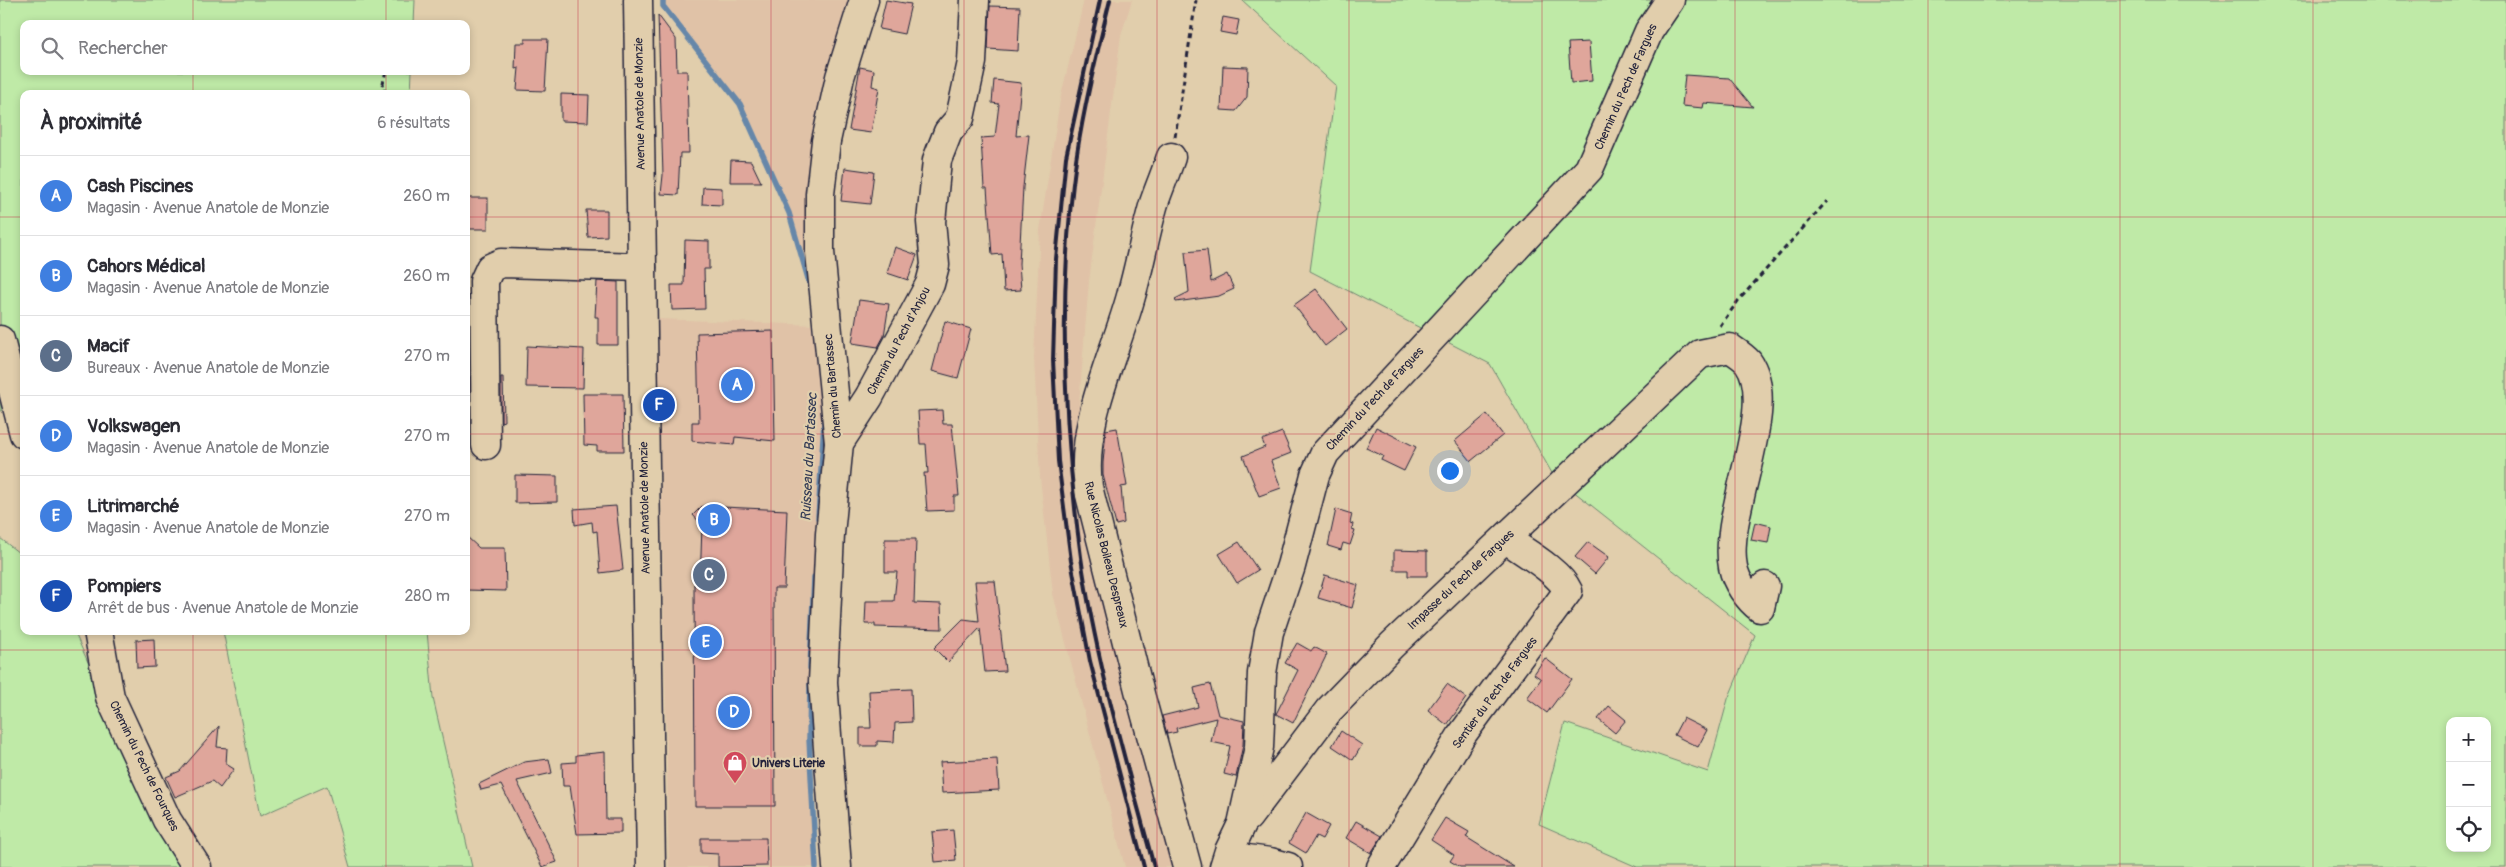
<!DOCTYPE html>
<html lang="fr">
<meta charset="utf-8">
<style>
body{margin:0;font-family:Pangolin,sans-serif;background:#f2f2f3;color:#2b2b33}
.controls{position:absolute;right:15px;bottom:15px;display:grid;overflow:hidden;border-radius:10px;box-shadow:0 2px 8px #0003}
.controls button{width:45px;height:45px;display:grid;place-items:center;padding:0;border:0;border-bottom:1px solid #e1e1e2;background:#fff;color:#2b2b33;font:25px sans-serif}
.you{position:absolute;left:1449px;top:470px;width:18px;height:18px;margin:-12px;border:4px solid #fff;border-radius:50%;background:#1a73e8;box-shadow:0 0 0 8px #1a73e833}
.badge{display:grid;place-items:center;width:32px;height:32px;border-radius:50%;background:#d1495b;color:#fff;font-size:16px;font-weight:700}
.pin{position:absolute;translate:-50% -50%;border:2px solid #fff;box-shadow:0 1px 5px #0006}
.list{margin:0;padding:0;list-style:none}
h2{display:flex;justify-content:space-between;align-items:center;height:65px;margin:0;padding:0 20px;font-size:21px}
h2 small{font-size:16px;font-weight:400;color:#7c7c81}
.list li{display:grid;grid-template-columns:32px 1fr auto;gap:15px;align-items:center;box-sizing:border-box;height:80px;padding:0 20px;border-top:1px solid #e1e1e2}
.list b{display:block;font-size:19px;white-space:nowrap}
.list p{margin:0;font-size:16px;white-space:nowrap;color:#7c7c81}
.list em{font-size:16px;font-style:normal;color:#7c7c81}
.icon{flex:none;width:28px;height:28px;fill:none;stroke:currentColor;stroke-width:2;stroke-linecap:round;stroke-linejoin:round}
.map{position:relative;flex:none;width:2506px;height:867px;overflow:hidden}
.search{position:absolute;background:#fff;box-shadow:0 2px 8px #0003;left:20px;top:20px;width:450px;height:55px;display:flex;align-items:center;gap:12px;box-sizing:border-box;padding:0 18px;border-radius:10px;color:#7c7c81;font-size:19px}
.panel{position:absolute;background:#fff;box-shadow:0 2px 8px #0003;left:20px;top:90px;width:450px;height:545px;border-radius:10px}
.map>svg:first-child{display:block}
</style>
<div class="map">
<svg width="2506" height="867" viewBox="0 0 2506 867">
<rect width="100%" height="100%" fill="#e1ceac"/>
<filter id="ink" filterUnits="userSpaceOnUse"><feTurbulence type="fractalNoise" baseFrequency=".02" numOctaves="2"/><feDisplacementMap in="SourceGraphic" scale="10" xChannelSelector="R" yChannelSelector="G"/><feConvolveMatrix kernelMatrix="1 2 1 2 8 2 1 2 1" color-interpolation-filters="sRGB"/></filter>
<g filter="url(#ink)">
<g fill="#e0c2a7">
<polygon points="663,0 855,0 810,283 789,213 740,104 663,6"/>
<polygon points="1084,0 1132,0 1121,35 1089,281 1079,404 1082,476 1174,867 1125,867 1053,594 1040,477 1034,358 1040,230 1060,100"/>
<polygon points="658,319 817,325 826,395 810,638 809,739 816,867 669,867"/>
</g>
<g fill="#bfeaa7" stroke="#708671" fill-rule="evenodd">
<polygon points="0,0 415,0 414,24 24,24 24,71 412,71 411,94 24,94 24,405 0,411"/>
<path d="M1242 0H2506V867H1637L1539 824 1565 723 1708 772 1728 699 1755 635 1553 475 1490 364 1310 271 1336 86ZM2450 721H2487V848H2450Z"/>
<polygon points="0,538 24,557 24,631 74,631 180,867 0,867"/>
<polygon points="223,631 427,631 433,698 472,867 350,867 327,786 260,816"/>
</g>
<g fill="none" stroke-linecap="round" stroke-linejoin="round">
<g stroke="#6687a9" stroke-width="5.5">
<polyline points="663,0 663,6 740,104 789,213 811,289"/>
<polyline points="818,518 824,422"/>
<polyline points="810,668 814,577"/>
<polyline points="810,684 809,739 816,867"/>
</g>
</g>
<g fill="#dfa69b" stroke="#22223b">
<polygon points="886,0 911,4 904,34 879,29"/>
<polygon points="990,6 1020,7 1018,51 988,49"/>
<polygon points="658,15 676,39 677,71 687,71 689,153 680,153 678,195 661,194 663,175"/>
<polygon points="1223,17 1239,20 1236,35 1220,32"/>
<polygon points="525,39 548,39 545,91 517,90 519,68 515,69 516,43 525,43"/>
<polygon points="1589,42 1592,81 1571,83 1568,43"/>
<polygon points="1223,66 1248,67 1247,97 1236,111 1221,110"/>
<polygon points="860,67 874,70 872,86 879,88 871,133 849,130"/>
<polygon points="1685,75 1729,78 1753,107 1704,103 1703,108 1682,106"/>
<polygon points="994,80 1021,83 1016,136 1029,135 1023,187 1019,264 1021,290 1004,291 1002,254 992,255 987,188 984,188 981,138 995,137 999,104 992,103"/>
<polygon points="561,94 589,95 588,122 561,121"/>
<polygon points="731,160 751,161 761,182 730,182"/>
<polygon points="845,168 874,172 870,204 841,201"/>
<polygon points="703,187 722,188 722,205 702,204"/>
<rect x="466" y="198" width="22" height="31"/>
<polygon points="586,210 607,210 607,236 588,237"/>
<polygon points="685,240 709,241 709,269 704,269 705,309 672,310 671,285 684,285"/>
<polygon points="895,247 917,255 908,280 887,273"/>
<polygon points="1207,250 1211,282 1227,274 1234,289 1219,296 1176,302 1175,299 1189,292 1185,252"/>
<polygon points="597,281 618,282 618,345 598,345 598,317 595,317"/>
<polygon points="1316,289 1347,329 1325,346 1294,305"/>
<polygon points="859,300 889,304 884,336 878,347 852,343"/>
<polygon points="945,321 971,329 958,378 932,371"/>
<polygon points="773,331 775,441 735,437 734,445 692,441 692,422 699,422 697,333"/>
<polygon points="527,346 584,349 583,388 526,387"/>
<rect x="466" y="377" width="4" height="46"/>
<polygon points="501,377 503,377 504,421 501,422"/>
<polygon points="583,394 623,394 624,451 597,451 597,446 584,445"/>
<polygon points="942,410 943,424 952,424 959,496 954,496 954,510 927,511 924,473 928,473 926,444 920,444 918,411"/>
<polygon points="1487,414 1503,435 1471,461 1455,441"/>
<polygon points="1376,427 1416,447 1404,471 1381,460 1383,456 1366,448"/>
<polygon points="1117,428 1127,486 1121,487 1124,523 1116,525 1103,475 1103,463 1106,430"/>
<polygon points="1282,432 1291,453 1271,461 1281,488 1259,496 1243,456 1265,447 1262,440"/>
<polygon points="515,475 557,476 557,502 515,503"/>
<polygon points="616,506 623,570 600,573 597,531 593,532 592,522 575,525 574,509"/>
<polygon points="702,506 787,510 784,588 774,588 775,806 695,806 694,584 700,585 702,525 693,515"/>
<polygon points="1336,509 1352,514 1350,523 1353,524 1352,529 1355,530 1350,545 1343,543 1341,550 1328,546"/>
<polygon points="1755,522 1771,526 1768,543 1751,540"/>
<polygon points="466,536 479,548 505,548 506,591 466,590"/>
<polygon points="885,539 916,539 914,603 941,604 942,629 875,627 875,624 865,624 866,601 894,601 897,572 885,572"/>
<polygon points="1239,542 1258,570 1237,583 1219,554"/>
<polygon points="1588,542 1609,557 1595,574 1575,557"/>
<polygon points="1394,550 1427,551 1427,576 1408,576 1408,570 1394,570"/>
<polygon points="1325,575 1358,585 1352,608 1318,598"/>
<polygon points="975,581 995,581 1005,671 985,672 980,628 948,662 934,648 963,619 979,621"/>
<polygon points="154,639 155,667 137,668 136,640"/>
<polygon points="1297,643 1311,651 1314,647 1327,654 1293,723 1276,714 1298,670 1285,663"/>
<polygon points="1545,658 1572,679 1547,713 1527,698 1541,679 1534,674"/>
<polygon points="1210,684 1218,715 1244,721 1243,745 1236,777 1224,774 1230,746 1211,742 1216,718 1176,728 1177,732 1167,734 1162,716 1198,707 1194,688"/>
<polygon points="1447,684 1466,698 1447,725 1428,710"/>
<polygon points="911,689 912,722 895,723 894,742 877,741 877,746 860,746 860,728 871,728 869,691"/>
<polygon points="1609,706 1626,720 1615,733 1598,719"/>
<polygon points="1683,718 1707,730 1698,747 1674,735"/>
<polygon points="219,726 217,747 227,748 226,764 234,769 220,788 212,781 175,797 166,777 180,771"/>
<polygon points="1341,731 1362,745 1353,760 1332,746"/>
<polygon points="605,752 606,819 621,819 621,833 577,834 570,786 563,786 562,763 576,762 576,755"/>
<polygon points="549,759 552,773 517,781 557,862 542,867 501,785 481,790 479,784 524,762"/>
<polygon points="997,759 999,790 942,793 940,762"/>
<polygon points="1306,813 1329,826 1322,839 1316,836 1306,853 1289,843"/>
<polygon points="1445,818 1469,832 1466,837 1514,867 1460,867 1450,861 1454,855 1431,840"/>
<polygon points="1356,821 1382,836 1371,853 1346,838"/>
<polygon points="953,830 956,860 935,862 932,832"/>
<polygon points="701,838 766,838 767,866 718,867 718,854 701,853"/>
</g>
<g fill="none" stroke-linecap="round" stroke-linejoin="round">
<defs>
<g id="minor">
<path d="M1171 157C1166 172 1159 188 1154 203 1145 234 1140 265 1131 296 1114 358 1080 421 1088 487L1140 694 1187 867"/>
<polyline points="0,340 24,434"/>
<polyline points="839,443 869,397 930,284 935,265 931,222 937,160 948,132 960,118 972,62 975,0"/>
<polyline points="486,445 484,281 490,268 501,263 642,267"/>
<polyline points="98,631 110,697 167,820 197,867"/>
<path d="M1248 817 1329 710 1392 645 1700 354 1730 348C1736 352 1744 357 1748 362 1780 406 1722 514 1733 567 1736 582 1748 599 1760 608L1765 586"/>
<polyline points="837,867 823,682 830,534 839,443 820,252 820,194 826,141 840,77 864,0"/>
<polyline points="1224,867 1229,851 1242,824 1259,747 1262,673 1269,632 1291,566 1315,475 1325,453 1589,169 1649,31 1670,0"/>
<polyline points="1230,867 1240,858 1270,862 1288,867"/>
<path d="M1381 867 1461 736 1568 591C1559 571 1524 552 1506 539"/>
</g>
<polyline id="major" points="638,0 651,867"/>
</defs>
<use href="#minor" stroke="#22223b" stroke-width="31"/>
<use href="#major" stroke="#22223b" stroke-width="31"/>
<g stroke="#22223b" stroke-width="3" stroke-dasharray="5 4" stroke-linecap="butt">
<polyline points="385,94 383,83 386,71"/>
<polyline points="1175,137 1196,0"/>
<polyline points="1720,326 1738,301 1827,201"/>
</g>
<use href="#minor" stroke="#e1ceac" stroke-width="28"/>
<use href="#major" stroke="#e1ceac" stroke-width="28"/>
<g stroke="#22223b" stroke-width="4">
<polyline points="1100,0 1066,157 1056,259 1053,360 1058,461 1071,561 1090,661 1144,867"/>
<path d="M1110 0C1097 53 1084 106 1076 160 1058 291 1063 426 1081 557 1096 662 1127 765 1154 867"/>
</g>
</g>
</g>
<path fill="none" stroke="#c84759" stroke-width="1" stroke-opacity="0.55" d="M193 0V24M386 0V24M578 0V867M771 0V867M964 0V867M1157 0V867M1349 0V867M1542 0V867M1735 0V867M1928 0V867M2120 0V867M2313 0V867M193 71V94M386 71V94M0 217H24M466 217H2506M0 434H24M466 434H2506M193 631V867M386 631V867M0 650H2506"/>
<defs>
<symbol id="shop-pin" viewBox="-11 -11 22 30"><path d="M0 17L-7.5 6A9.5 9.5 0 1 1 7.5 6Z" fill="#d1495b" stroke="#e1ceac"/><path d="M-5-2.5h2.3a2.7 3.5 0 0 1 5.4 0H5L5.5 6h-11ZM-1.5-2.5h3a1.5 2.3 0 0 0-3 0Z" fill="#fff"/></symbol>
</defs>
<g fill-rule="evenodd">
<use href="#shop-pin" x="721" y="749" width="28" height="38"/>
</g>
<g text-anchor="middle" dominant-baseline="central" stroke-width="4.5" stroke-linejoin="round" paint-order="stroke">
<g font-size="12" fill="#22223b" stroke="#e1ceac">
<text transform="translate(1626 87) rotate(-66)">Chemin du Pech de Fargues</text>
<text transform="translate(640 104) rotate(-91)">Avenue Anatole de Monzie</text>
<text transform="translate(899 341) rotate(-62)">Chemin du Pech d'Anjou</text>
<text transform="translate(833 386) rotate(-95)">Chemin du Bartassec</text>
<text transform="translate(1375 399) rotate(-47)">Chemin du Pech de Fargues</text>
<text transform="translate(645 508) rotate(-91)">Avenue Anatole de Monzie</text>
<text transform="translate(1106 555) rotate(76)">Rue Nicolas Boileau Despreaux</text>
<text transform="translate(1461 580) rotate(-43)">Impasse du Pech de Fargues</text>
<text transform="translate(1495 693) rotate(-54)">Sentier du Pech de Fargues</text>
<text transform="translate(144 766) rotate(64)">Chemin du Pech de Fourques</text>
</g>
<g font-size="12" font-weight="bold" fill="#22223b" stroke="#e1ceac" text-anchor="start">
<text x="752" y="763">Univers Literie</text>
</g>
<g font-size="14" font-style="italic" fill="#333b56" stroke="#e1ceac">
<text transform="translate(809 457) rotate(-87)">Ruisseau du Bartassec</text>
</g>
</g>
</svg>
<div class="controls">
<button>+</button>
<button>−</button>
<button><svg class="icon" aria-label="locate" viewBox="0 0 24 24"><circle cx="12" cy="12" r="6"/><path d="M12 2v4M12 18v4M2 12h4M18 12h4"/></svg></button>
</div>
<div class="you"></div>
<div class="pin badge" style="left:737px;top:385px;background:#3f7fe0">A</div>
<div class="pin badge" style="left:714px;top:520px;background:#3f7fe0">B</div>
<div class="pin badge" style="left:709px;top:575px;background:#5c6f8a">C</div>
<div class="pin badge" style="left:734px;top:712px;background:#3f7fe0">D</div>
<div class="pin badge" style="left:706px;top:642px;background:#3f7fe0">E</div>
<div class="pin badge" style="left:659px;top:405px;background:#1a4fb4">F</div>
<div class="search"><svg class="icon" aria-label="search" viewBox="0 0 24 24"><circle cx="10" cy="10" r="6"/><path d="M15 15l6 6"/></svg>Rechercher</div>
<section class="panel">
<h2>À proximité<small>6 résultats</small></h2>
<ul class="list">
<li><span class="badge" style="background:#3f7fe0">A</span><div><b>Cash Piscines</b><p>Magasin · Avenue Anatole de Monzie</p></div><em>260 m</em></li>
<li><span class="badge" style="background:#3f7fe0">B</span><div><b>Cahors Médical</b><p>Magasin · Avenue Anatole de Monzie</p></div><em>260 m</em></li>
<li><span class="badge" style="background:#5c6f8a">C</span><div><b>Macif</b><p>Bureaux · Avenue Anatole de Monzie</p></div><em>270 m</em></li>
<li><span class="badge" style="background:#3f7fe0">D</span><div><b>Volkswagen</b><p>Magasin · Avenue Anatole de Monzie</p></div><em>270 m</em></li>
<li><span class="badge" style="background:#3f7fe0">E</span><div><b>Litrimarché</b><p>Magasin · Avenue Anatole de Monzie</p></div><em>270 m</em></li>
<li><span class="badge" style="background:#1a4fb4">F</span><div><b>Pompiers</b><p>Arrêt de bus · Avenue Anatole de Monzie</p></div><em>280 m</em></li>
</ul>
</section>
</div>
